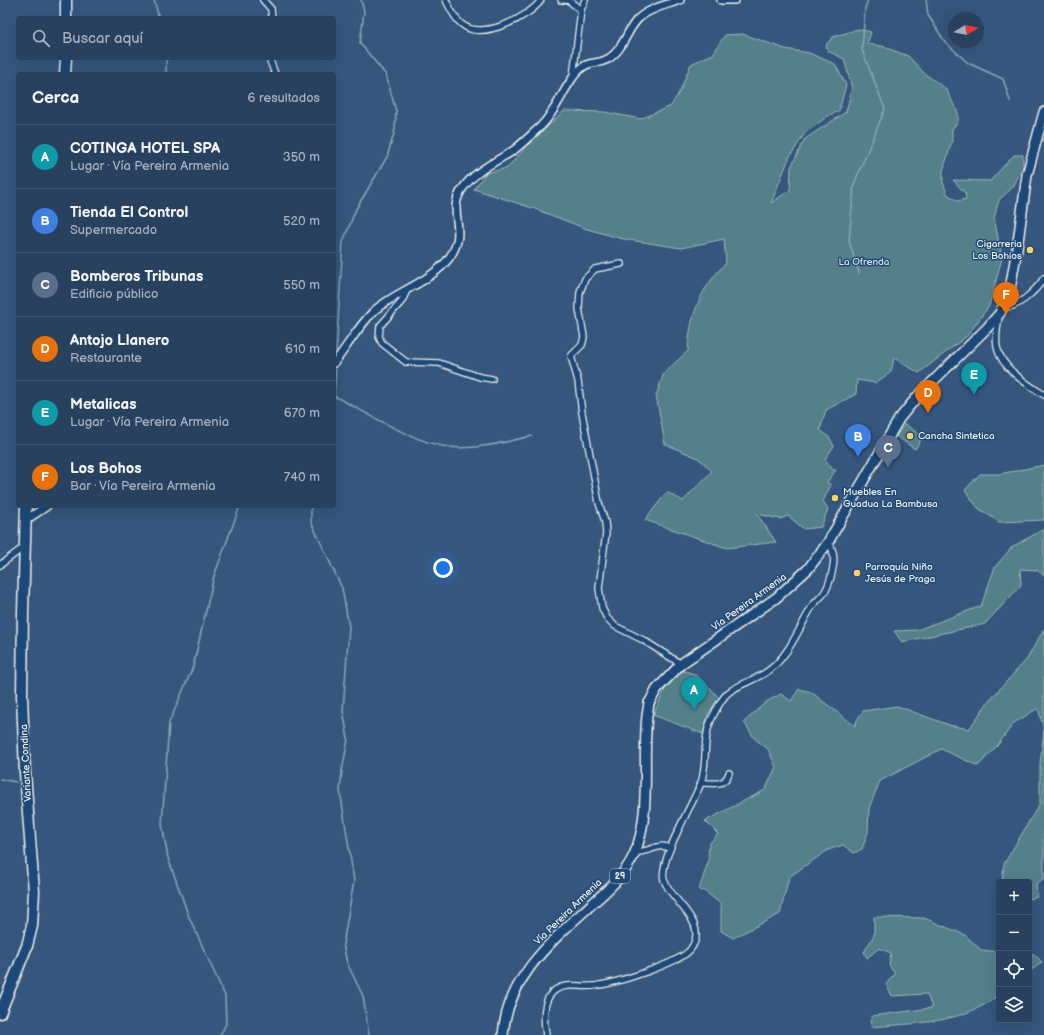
<!DOCTYPE html>
<html lang="es">
<meta charset="utf-8">
<style>
body{margin:0;font-family:"Balsamiq Sans",sans-serif;background:#304864;color:#f1f3f6}
.controls{position:absolute;right:12px;bottom:12px;display:grid;overflow:hidden;border-radius:4px;box-shadow:0 4px 16px #0002}
.controls button{width:36px;height:36px;display:grid;place-items:center;padding:0;border:0;border-bottom:1px solid #445a73;background:#28415e;color:#f1f3f6;font:20px sans-serif}
.compass{position:absolute;left:948px;top:12px;width:36px;height:36px;border-radius:50%;background:#28415e;box-shadow:0 4px 16px #0002;rotate:80deg}
.you{position:absolute;left:443px;top:568px;width:14px;height:14px;margin:-10px;border:3px solid #fff;border-radius:50%;background:#1a73e8;box-shadow:0 0 0 6px #1a73e833}
.badge{display:grid;place-items:center;width:26px;height:26px;border-radius:50%;background:#90b9f0;color:#fff;font-size:13px;font-weight:700}
.pin{position:absolute;translate:-50% -33px;filter:drop-shadow(0 1px 2px #0008)}
.pin::after{content:'';position:absolute;top:21px;width:14px;height:12px;background:inherit;clip-path:polygon(0 0,100% 0,50% 100%)}
.list{margin:0;padding:0;list-style:none}
h2{display:flex;justify-content:space-between;align-items:center;height:52px;margin:0;padding:0 16px;font-size:17px}
h2 small{font-size:13px;font-weight:400;color:#a5afbc}
.list li{display:grid;grid-template-columns:26px 1fr auto;gap:12px;align-items:center;box-sizing:border-box;height:64px;padding:0 16px;border-top:1px solid #445a73}
.list b{display:block;font-size:15px;white-space:nowrap}
.list p{margin:0;font-size:13px;white-space:nowrap;color:#a5afbc}
.list em{font-size:13px;font-style:normal;color:#a5afbc}
.icon{flex:none;width:22px;height:22px;fill:none;stroke:currentColor;stroke-width:2;stroke-linecap:round;stroke-linejoin:round}
.map{position:relative;flex:none;width:1044px;height:1035px;overflow:hidden}
.search{position:absolute;background:#28415e;box-shadow:0 4px 16px #0002;left:16px;top:16px;width:320px;height:44px;display:flex;align-items:center;gap:10px;box-sizing:border-box;padding:0 14px;border-radius:4px;color:#a5afbc;font-size:15px}
.panel{position:absolute;background:#28415e;box-shadow:0 4px 16px #0002;left:16px;top:72px;width:320px;height:436px;border-radius:4px}
.map>svg:first-child{display:block}
</style>
<div class="map">
<svg width="1044" height="1035" viewBox="0 0 1044 1035">
<rect width="100%" height="100%" fill="#35577e"/>
<filter id="ink" filterUnits="userSpaceOnUse"><feTurbulence type="fractalNoise" baseFrequency=".025" numOctaves="2"/><feDisplacementMap in="SourceGraphic" scale="8" xChannelSelector="R" yChannelSelector="G"/><feConvolveMatrix kernelMatrix="1 2 1 2 8 2 1 2 1" color-interpolation-filters="sRGB"/></filter>
<g filter="url(#ink)">
<g fill="#528089" stroke="#a3b8b8">
<path d="M858 29 871 32 867 44 882 46 908 56 925 74 946 89 958 113V122L952 129V141L943 171V182L947 194 958 201 966 199 965 193 953 180 990 181 1014 155H1023V167L1013 187 999 200 994 218 1002 258 989 306 967 336 919 373 894 358 891 372 875 383 857 380 856 394 826 410 820 430 829 437 834 446 825 459 833 470H836L827 482 831 485 823 501 828 509 821 527 804 529 788 516 780 519 757 514 776 542 727 548 645 520 667 492 683 501 712 471 698 458 665 444 656 395 664 373 688 351C690 315 700 289 726 263L724 239 681 248 623 239 587 229 535 209 474 189 486 173 507 168 529 144 564 111 605 112 640 119 671 106 680 91 691 64 713 54 725 35 743 34 785 49 809 53 835 64 846 85 839 111 828 116 805 133 789 158 771 203 790 190 791 167 805 139 846 112 852 88 844 59 828 51 826 45 833 37Z"/>
<polygon points="905,424 923,437 915,449 896,436"/>
<polygon points="1044,465 1044,520 999,522 978,508 965,490 980,474 1000,474"/>
<polygon points="1044,529 1044,576 1037,570 1020,569 1021,585 985,624 902,642 894,631 917,630 981,606 995,567 1012,547"/>
<polygon points="1044,629 1044,878 1036,884 1037,897 1029,899 1029,882 1002,882 1004,864 1040,803 1040,764 1044,730 1038,708 1014,723 997,746 978,766 941,749 880,781 869,808 868,832 862,849 854,853 843,845 828,850 789,877 780,914 733,938 721,931 721,904 704,891 699,890 708,862 709,844 718,834 705,821 765,790 776,767 768,749 754,738 744,722 766,702 781,694 791,701 799,689 811,692 855,726 857,720 863,711 897,706 949,725 969,729 988,702 1027,659"/>
<path d="M681 671C696 670 709 687 719 698L708 714 703 734 653 715 670 679Z"/>
<path d="M874 917 924 918 965 935 981 950 999 952V995C962 1024 915 1023 871 1027L872 1016 932 1008 927 994 892 996 886 984 895 974 889 965 891 953 879 948 867 958 864 952 874 935Z"/>
<polygon points="1029,954 1034,954 1042,962 1029,972"/>
</g>
<g fill="none" stroke-linecap="round" stroke-linejoin="round">
<g stroke="#88a8b9" stroke-width="1.5">
<polyline points="154,0 159,18"/>
<polyline points="926,0 928,15 945,42 968,63 1003,79 1010,101"/>
<polyline points="166,58 166,74"/>
<polyline points="859,273 849,241 854,184 885,109 862,50 865,8 868,0"/>
<polyline points="336,355 343,242 356,209 387,157 395,130 396,111 386,75 360,43 364,12 361,0"/>
<path d="M334 396C366 412 416 444 449 447 477 450 505 442 532 436"/>
<polyline points="334,398 336,364"/>
<polyline points="311,506 311,522 342,588 349,627 343,710 348,739 342,771 340,790 354,881 343,944 347,963 363,996 369,1035"/>
<polyline points="0,779 16,782"/>
<polyline points="220,1035 226,1024 225,996 189,917 168,858 162,824 169,723 193,667 214,576 240,506"/>
</g>
<defs>
<g id="minor">
<polyline points="263,0 271,9 272,18"/>
<path d="M446 0C450 9 457 23 466 27 485 38 530 17 541 0"/>
<polyline points="561,0 568,0 581,10 573,77"/>
<polyline points="581,10 585,0"/>
<polyline points="269,58 275,74"/>
<polyline points="621,264 595,269 585,279 580,292 579,308 584,337 582,345 571,356 578,381 582,413 599,503 605,522 606,533 599,588 602,608 607,618 615,626 643,640 681,664"/>
<polyline points="407,290 402,301 380,326 379,337 382,343 406,362 439,363 480,377 492,379"/>
<path d="M1003 307C1017 310 1037 289 1044 278"/>
<path d="M999 315C998 325 995 337 997 347 1001 368 1027 384 1044 395"/>
<polyline points="0,565 24,547"/>
<path d="M701 783C713 782 724 788 729 773"/>
<path d="M635 852C649 853 661 841 670 849"/>
<path d="M546 1035C543 1017 541 989 567 986 578 985 589 988 600 985 619 982 679 963 690 950 711 923 672 903 664 880 658 861 693 804 701 783 708 763 702 740 711 720 715 712 721 698 729 692 743 682 760 679 773 667 791 651 800 626 813 605 817 600 823 596 826 590 829 584 832 574 833 567 835 558 833 550 829 542"/>
</g>
<g id="tertiary">
<polyline points="721,0 735,0"/>
<path d="M334 363C348 346 358 326 375 310 396 292 425 284 445 263 473 232 444 213 463 188 476 170 496 162 514 150 523 143 532 134 541 126 556 111 562 92 574 76 589 57 593 67 608 59 623 50 626 32 637 20 647 9 666 5 680 0"/>
<polyline points="26,520 47,506"/>
</g>
<path id="primary" d="M503 1035C507 977 553 940 593 903 609 889 625 874 634 855 652 814 642 760 647 716L649 703 657 689 681 664 776 598 808 569 827 544 899 419 917 397 987 328 1000 313 1010 289 1017 249 1027 175 1044 112"/>
<g id="trunk">
<polyline points="66,0 66,18"/>
<polyline points="65,74 66,58"/>
<polyline points="0,1013 27,946 32,926 34,892 25,773 22,696 23,612 26,506"/>
</g>
</defs>
<use href="#minor" stroke="#f4f1e8" stroke-width="8"/>
<use href="#tertiary" stroke="#f4f1e8" stroke-width="10"/>
<use href="#primary" stroke="#f4f1e8" stroke-width="12"/>
<use href="#trunk" stroke="#f4f1e8" stroke-width="13"/>
<use href="#minor" stroke="#1f4a7a" stroke-width="5.5"/>
<use href="#tertiary" stroke="#1f4a7a" stroke-width="7"/>
<use href="#primary" stroke="#1f4a7a" stroke-width="9"/>
<use href="#trunk" stroke="#1f4a7a" stroke-width="10"/>
</g>
</g>
<g fill="#ffd166" stroke="#1f4a7a" stroke-width="1.5">
<circle cx="1030" cy="250" r="4"/>
<circle cx="910" cy="436" r="4"/>
<circle cx="835" cy="498" r="4"/>
<circle cx="857" cy="573" r="4"/>
</g>
<g text-anchor="middle" dominant-baseline="central" stroke-width="3" stroke-linejoin="round" paint-order="stroke">
<rect fill="#1f4a7a" stroke="#b4bfc7" stroke-width="1" x="610" y="869" width="20" height="14" rx="3"/>
<g font-size="9" font-weight="bold" fill="#f4f1e8">
<text x="620" y="876">29</text>
</g>
<g font-size="10" fill="#f4f1e8" stroke="#1f4a7a" text-anchor="start">
<text x="1022" y="244" text-anchor="end">Cigarreria<tspan x="1022" dy="12">Los Bohios</tspan></text>
<text x="918" y="436">Cancha Sintetica</text>
<text x="843" y="492">Muebles En<tspan x="843" dy="12">Guadua La Bambusa</tspan></text>
<text x="865" y="567">Parroquía Niño<tspan x="865" dy="12">Jesús de Praga</tspan></text>
</g>
<g font-size="10" fill="#dce0da" stroke="#1f4a7a">
<text x="864" y="262">La Ofrenda</text>
</g>
<g font-size="10" fill="#f4f1e8" stroke="#1f4a7a">
<text transform="translate(749 602) rotate(-36)">Vía Pereira Armenia</text>
<text transform="translate(26 763) rotate(-93)">Variante Condina</text>
<text transform="translate(568 912) rotate(-44)">Vía Pereira Armenia</text>
</g>
</g>
</svg>
<div class="controls">
<button>+</button>
<button>−</button>
<button><svg class="icon" aria-label="locate" viewBox="0 0 24 24"><circle cx="12" cy="12" r="6"/><path d="M12 2v4M12 18v4M2 12h4M18 12h4"/></svg></button>
<button><svg class="icon" aria-label="layers" viewBox="0 0 24 24"><path d="M12 4l9 5-9 5-9-5zM3 14l9 5 9-5"/></svg></button>
</div>
<svg class="compass" viewBox="-18 -18 36 36"><path d="M0-13l5 13h-10z" fill="#e53935"/><path d="M0 13l5-13h-10z" fill="#a5afbc"/></svg>
<div class="you"></div>
<div class="pin badge" style="left:694px;top:710px;background:#0f9aa8">A</div>
<div class="pin badge" style="left:858px;top:457px;background:#3f7fe0">B</div>
<div class="pin badge" style="left:888px;top:468px;background:#5c6f8a">C</div>
<div class="pin badge" style="left:928px;top:413px;background:#e8710a">D</div>
<div class="pin badge" style="left:974px;top:395px;background:#0f9aa8">E</div>
<div class="pin badge" style="left:1006px;top:315px;background:#e8710a">F</div>
<div class="search"><svg class="icon" aria-label="search" viewBox="0 0 24 24"><circle cx="10" cy="10" r="6"/><path d="M15 15l6 6"/></svg>Buscar aquí</div>
<section class="panel">
<h2>Cerca<small>6 resultados</small></h2>
<ul class="list">
<li><span class="badge" style="background:#0f9aa8">A</span><div><b>COTINGA HOTEL SPA</b><p>Lugar · Vía Pereira Armenia</p></div><em>350 m</em></li>
<li><span class="badge" style="background:#3f7fe0">B</span><div><b>Tienda El Control</b><p>Supermercado</p></div><em>520 m</em></li>
<li><span class="badge" style="background:#5c6f8a">C</span><div><b>Bomberos Tribunas</b><p>Edificio público</p></div><em>550 m</em></li>
<li><span class="badge" style="background:#e8710a">D</span><div><b>Antojo Llanero</b><p>Restaurante</p></div><em>610 m</em></li>
<li><span class="badge" style="background:#0f9aa8">E</span><div><b>Metalicas</b><p>Lugar · Vía Pereira Armenia</p></div><em>670 m</em></li>
<li><span class="badge" style="background:#e8710a">F</span><div><b>Los Bohos</b><p>Bar · Vía Pereira Armenia</p></div><em>740 m</em></li>
</ul>
</section>
</div>
